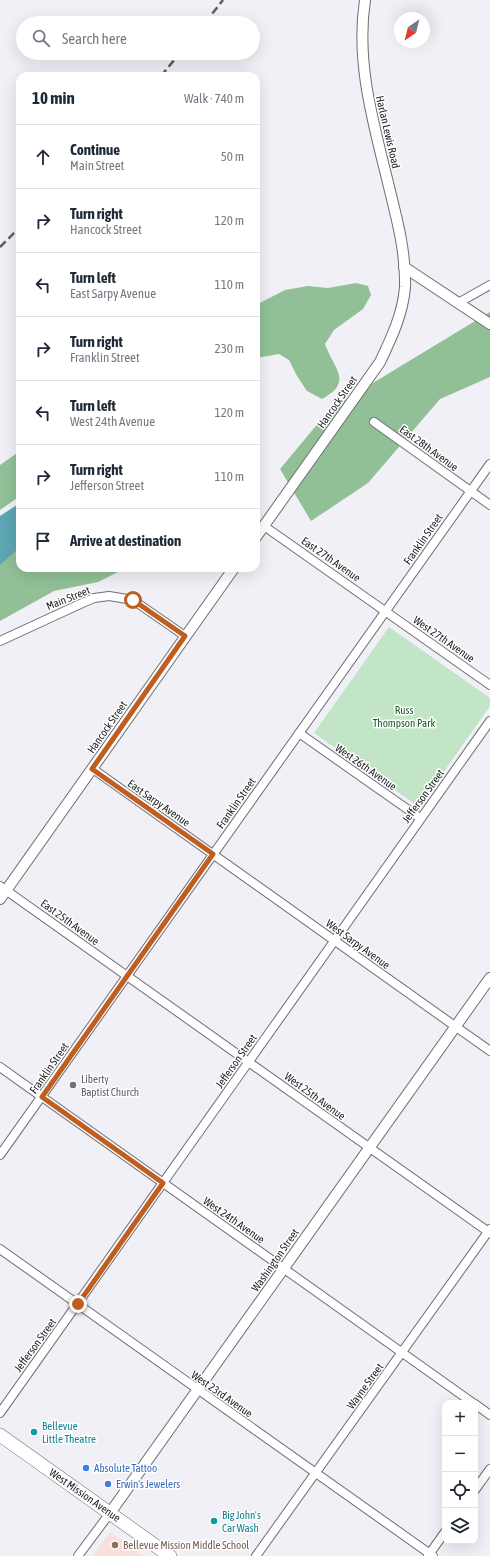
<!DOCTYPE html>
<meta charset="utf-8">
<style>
body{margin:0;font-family:"Asap Condensed",sans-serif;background:#f6f6f7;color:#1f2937}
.controls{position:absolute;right:12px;bottom:12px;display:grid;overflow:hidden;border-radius:8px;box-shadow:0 4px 16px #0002}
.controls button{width:36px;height:36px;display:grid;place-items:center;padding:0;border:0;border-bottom:1px solid #e0e1e3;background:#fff;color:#1f2937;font:20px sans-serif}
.compass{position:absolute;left:394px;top:12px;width:36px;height:36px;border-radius:50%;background:#fff;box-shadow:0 4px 16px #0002;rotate:215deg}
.stop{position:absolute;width:12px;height:12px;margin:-9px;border:3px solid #c05e22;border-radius:50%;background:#fff}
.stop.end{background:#c05e22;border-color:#fff;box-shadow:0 1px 4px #0008}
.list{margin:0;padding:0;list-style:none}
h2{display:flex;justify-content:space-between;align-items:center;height:52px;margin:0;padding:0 16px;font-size:17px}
h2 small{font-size:13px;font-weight:400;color:#747a83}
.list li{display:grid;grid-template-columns:26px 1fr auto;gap:12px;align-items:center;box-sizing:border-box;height:64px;padding:0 16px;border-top:1px solid #e0e1e3}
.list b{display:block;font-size:15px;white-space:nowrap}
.list p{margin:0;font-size:13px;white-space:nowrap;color:#747a83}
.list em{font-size:13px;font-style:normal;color:#747a83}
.icon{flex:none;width:22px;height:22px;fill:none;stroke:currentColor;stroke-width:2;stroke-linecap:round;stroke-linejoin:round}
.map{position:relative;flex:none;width:490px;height:1556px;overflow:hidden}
.search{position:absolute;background:#fff;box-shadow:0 4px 16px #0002;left:16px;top:16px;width:244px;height:44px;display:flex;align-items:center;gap:10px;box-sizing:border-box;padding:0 14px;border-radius:22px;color:#747a83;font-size:15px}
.panel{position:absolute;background:#fff;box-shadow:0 4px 16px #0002;left:16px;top:72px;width:244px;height:500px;border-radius:12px}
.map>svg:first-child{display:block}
</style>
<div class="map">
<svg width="490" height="1556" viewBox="0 0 490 1556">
<rect width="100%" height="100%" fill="#f0f0f6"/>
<polygon fill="#fae0dd" points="110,1532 144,1556 93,1556"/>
<polygon fill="#c3e5c7" points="389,627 490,698 490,706 419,807 314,733"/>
<g fill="#91c097">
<path d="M356 283 368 286 371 295 363 309 334 330 325 344C334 369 354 382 322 399L307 391 297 376 289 360 279 354 256 358V305L285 290 308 286 328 288Z"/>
<polygon points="490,312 490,377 440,399 368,483 311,521 280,469 330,409"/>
<polygon points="20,451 20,496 0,510 0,465"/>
<polygon points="20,540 20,568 126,568 98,582 54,591 0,621 0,557"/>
</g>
<polygon fill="#5ca7b3" points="20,503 20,547 0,565 0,516"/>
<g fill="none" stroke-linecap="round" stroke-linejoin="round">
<defs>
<g id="minor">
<polyline points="458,303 490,285"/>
<polyline points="374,422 490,505"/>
<polyline points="264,526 490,685"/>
<polyline points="0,641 78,605 94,598 109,596 133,600 185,636"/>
<polyline points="299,733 420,818"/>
<polyline points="93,769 490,1051"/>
<polyline points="0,886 490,1233"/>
<polyline points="0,1067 473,1403"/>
<polyline points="0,1155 490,464"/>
<polyline points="0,1249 433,1556"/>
<polyline points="475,1404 490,1415"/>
<polyline points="0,1413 490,721"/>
<polyline points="475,1490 490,1469"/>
<polyline points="78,1556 110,1513"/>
<polyline points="256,1556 490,1229"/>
<polyline points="428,1556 445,1532"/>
</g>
<g id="tertiary">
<polyline points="404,267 490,324"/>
<path d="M256 537 380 362C391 339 403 314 405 287 406 255 398 223 390 191 375 128 355 65 365 0"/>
<polyline points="0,899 234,568"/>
<polyline points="110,1513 490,978"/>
</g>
<polyline id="primary" points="0,1435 170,1556"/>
</defs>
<use href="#minor" stroke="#6e6e73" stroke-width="10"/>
<use href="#tertiary" stroke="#6e6e73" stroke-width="12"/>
<use href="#primary" stroke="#6e6e73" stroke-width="14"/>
<use href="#minor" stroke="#fff" stroke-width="8"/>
<use href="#tertiary" stroke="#fff" stroke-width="10"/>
<use href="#primary" stroke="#fff" stroke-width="13"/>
<g stroke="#5e5e61" stroke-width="2.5" stroke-dasharray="8 4" stroke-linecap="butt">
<polyline points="205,23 223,0"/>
<polyline points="161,76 180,53"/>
<polyline points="0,247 20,227"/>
</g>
</g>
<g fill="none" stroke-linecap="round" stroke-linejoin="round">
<polyline stroke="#c05e22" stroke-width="5" points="78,1304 163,1183 42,1097 213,854 92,769 185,636 133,600"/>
</g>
<circle fill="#6b7280" stroke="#fff" stroke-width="1.5" cx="73" cy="1085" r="4"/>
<g fill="#0f9aa8" stroke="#fff" stroke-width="1.5">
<circle cx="34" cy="1432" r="4"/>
<circle cx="214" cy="1521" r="4"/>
</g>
<g fill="#3f7fe0" stroke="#fff" stroke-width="1.5">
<circle cx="86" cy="1468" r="4"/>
<circle cx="108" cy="1484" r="4"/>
</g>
<circle fill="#8d6e63" stroke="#fff" stroke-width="1.5" cx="115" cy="1545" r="4"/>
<g text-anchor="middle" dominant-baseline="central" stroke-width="3" stroke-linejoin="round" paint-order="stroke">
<g font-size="11" fill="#242426" stroke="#fff">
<text transform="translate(388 132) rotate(77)">Harlan Lewis Road</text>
<text transform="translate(337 402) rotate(-55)">Hancock Street</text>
<text transform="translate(429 448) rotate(36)">East 28th Avenue</text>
<text transform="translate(423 539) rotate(-55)">Franklin Street</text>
<text transform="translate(331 559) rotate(35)">East 27th Avenue</text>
<text transform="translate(68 598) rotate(-22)">Main Street</text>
<text transform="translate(444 639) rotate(35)">West 27th Avenue</text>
<text transform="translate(107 727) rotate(-55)">Hancock Street</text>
<text transform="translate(366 767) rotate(35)">West 26th Avenue</text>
<text transform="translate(423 796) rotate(-54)">Jefferson Street</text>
<text transform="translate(159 803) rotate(35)">East Sarpy Avenue</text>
<text transform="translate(236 803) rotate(-55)">Franklin Street</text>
<text transform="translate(70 922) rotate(36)">East 25th Avenue</text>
<text transform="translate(358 944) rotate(36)">West Sarpy Avenue</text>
<text transform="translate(236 1061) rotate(-55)">Jefferson Street</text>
<text transform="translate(49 1068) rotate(-55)">Franklin Street</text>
<text transform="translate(315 1096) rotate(36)">West 25th Avenue</text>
<text transform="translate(234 1220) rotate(35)">West 24th Avenue</text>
<text transform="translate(275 1260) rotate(-55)">Washington Street</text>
<text transform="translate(35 1345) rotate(-54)">Jefferson Street</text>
<text transform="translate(365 1386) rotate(-54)">Wayne Street</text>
<text transform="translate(222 1394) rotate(35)">West 23rd Avenue</text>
<text transform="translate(85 1495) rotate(35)">West Mission Avenue</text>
</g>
<g font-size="11" fill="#145b27" stroke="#fff">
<text x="404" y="710">Russ<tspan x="404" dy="13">Thompson Park</tspan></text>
</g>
<g font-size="11" fill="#5b616d" stroke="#fff" text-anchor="start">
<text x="81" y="1079">Liberty<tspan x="81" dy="13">Baptist Church</tspan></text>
</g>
<g font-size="11" fill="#0d838f" stroke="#fff" text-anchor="start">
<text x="42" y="1426">Bellevue<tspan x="42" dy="13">Little Theatre</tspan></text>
<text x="222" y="1515">Big John's<tspan x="222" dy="13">Car Wash</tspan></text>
</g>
<g font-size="11" fill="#366cbe" stroke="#fff" text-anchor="start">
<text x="94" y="1468">Absolute Tattoo</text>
<text x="116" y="1484">Erwin's Jewelers</text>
</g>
<g font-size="11" fill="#785e54" stroke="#fff" text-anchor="start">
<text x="123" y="1545">Bellevue Mission Middle School</text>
</g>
</g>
</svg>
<div class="controls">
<button>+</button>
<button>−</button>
<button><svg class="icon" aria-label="locate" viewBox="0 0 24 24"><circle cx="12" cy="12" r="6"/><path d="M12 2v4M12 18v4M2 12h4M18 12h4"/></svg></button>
<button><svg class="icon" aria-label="layers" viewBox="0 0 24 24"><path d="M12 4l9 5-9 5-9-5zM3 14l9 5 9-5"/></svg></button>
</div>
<svg class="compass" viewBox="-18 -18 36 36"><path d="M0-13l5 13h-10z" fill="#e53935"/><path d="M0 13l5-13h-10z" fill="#747a83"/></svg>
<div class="stop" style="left:133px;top:600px"></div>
<div class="stop end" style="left:78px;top:1304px"></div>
<div class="search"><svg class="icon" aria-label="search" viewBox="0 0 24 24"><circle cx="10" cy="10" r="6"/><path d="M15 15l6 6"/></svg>Search here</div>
<section class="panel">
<h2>10 min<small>Walk · 740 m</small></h2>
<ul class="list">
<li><svg class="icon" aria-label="ahead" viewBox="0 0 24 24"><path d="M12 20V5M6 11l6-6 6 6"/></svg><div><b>Continue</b><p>Main Street</p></div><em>50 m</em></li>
<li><svg class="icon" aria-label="right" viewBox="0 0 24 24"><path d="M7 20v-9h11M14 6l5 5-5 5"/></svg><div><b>Turn right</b><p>Hancock Street</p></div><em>120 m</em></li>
<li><svg class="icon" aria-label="left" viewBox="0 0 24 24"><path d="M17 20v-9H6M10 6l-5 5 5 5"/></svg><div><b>Turn left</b><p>East Sarpy Avenue</p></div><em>110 m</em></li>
<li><svg class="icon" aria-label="right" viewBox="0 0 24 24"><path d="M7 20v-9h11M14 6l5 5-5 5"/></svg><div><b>Turn right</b><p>Franklin Street</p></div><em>230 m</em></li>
<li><svg class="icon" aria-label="left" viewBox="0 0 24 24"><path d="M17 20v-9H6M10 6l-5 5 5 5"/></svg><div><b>Turn left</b><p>West 24th Avenue</p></div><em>120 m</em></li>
<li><svg class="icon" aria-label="right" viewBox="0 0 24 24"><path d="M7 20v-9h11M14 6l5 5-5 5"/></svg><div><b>Turn right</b><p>Jefferson Street</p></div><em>110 m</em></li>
<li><svg class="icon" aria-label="arrive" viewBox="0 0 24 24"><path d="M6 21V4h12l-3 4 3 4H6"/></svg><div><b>Arrive at destination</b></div></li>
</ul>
</section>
</div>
